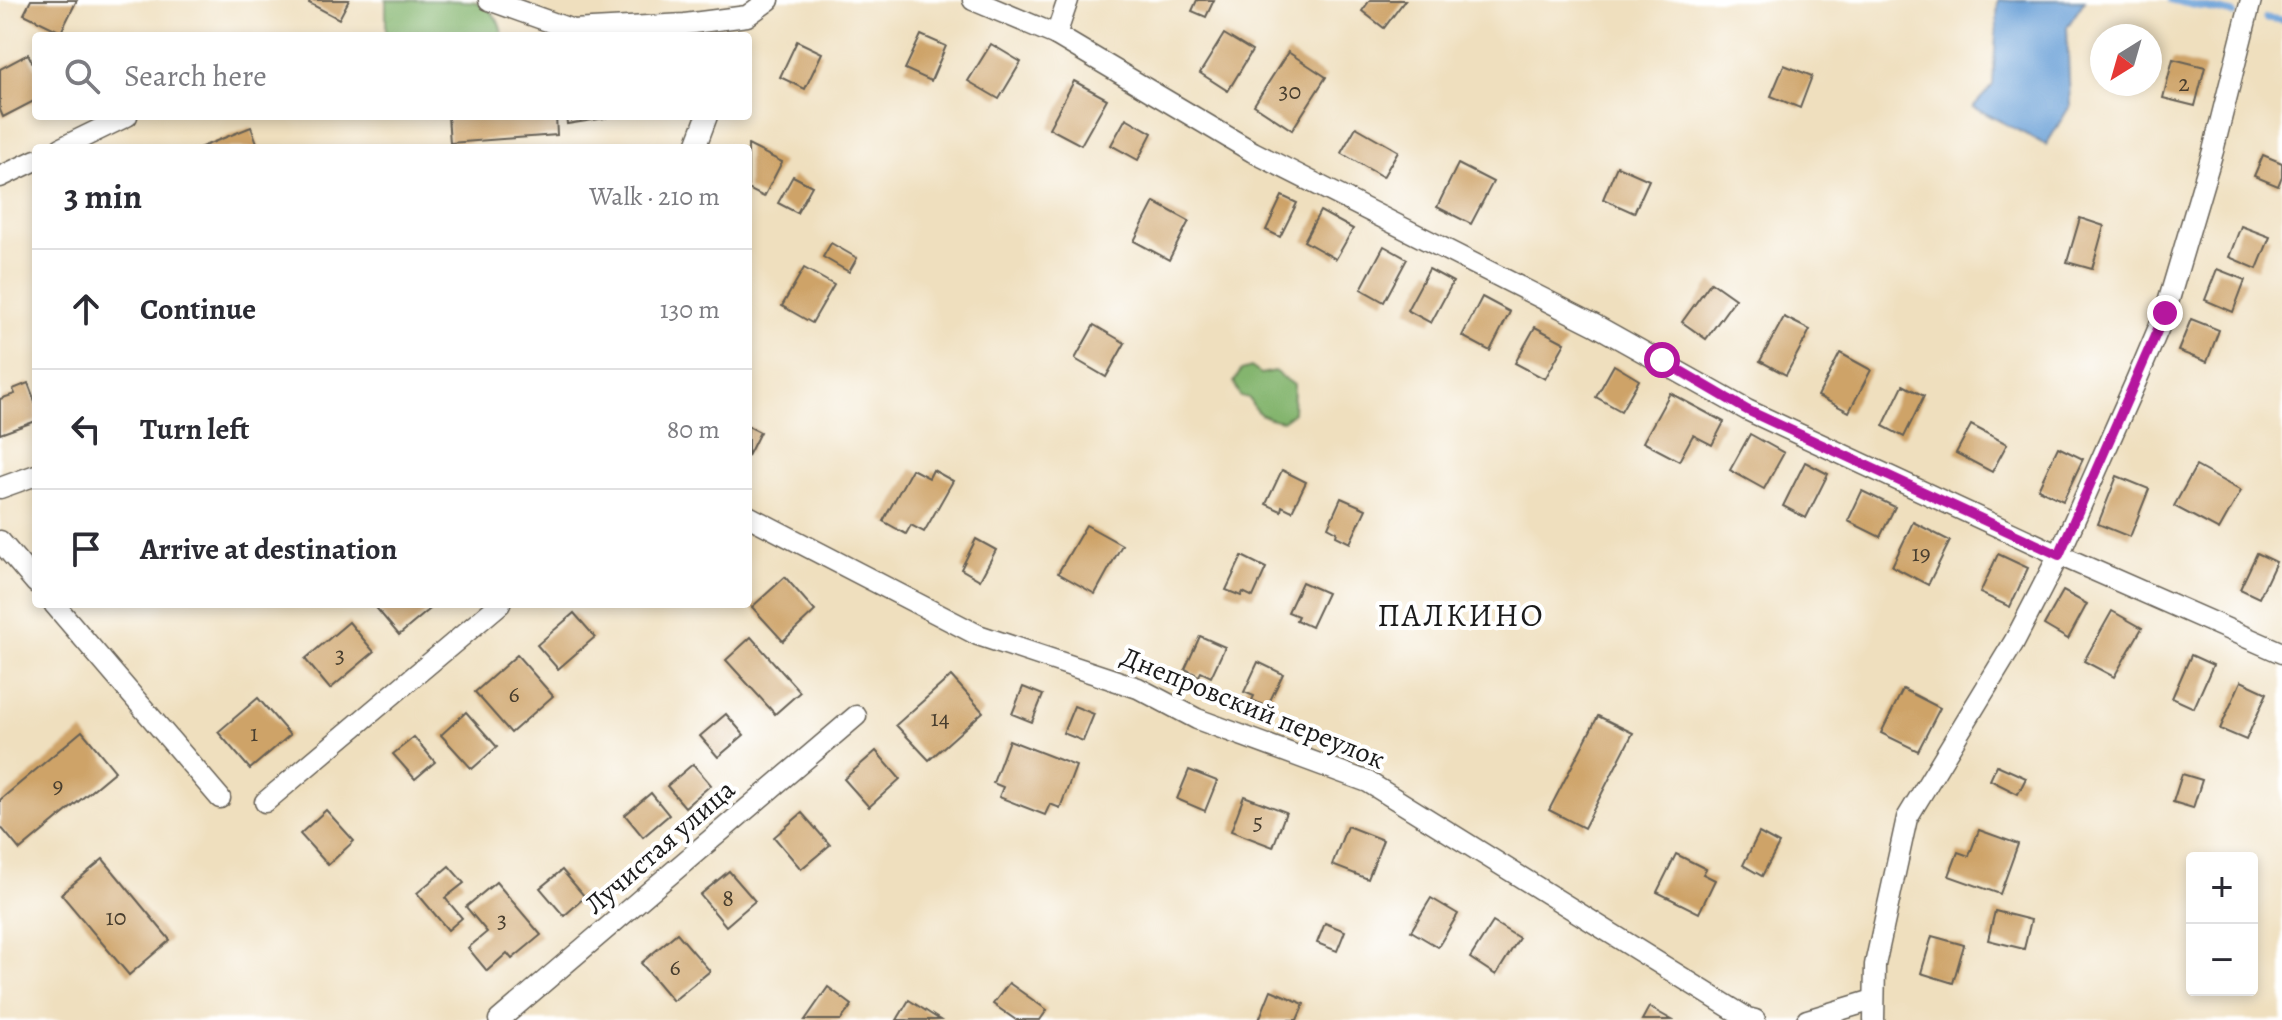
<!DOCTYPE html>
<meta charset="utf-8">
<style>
body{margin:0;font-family:Alegreya,serif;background:#f2f2f3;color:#2b2b33}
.controls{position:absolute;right:24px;bottom:24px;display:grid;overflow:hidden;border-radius:8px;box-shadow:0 4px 12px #0003}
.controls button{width:72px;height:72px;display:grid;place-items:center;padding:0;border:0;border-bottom:2px solid #e1e1e2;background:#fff;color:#2b2b33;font:40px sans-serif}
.compass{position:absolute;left:2090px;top:24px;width:72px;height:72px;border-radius:50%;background:#fff;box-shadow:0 4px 12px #0003;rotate:217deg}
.stop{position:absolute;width:24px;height:24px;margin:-18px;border:6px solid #b5179e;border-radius:50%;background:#fff}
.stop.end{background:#b5179e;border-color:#fff;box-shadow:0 2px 8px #0008}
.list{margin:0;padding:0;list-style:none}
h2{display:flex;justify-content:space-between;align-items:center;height:104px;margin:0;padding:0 32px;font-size:34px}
h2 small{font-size:26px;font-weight:400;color:#7c7c81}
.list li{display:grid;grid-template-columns:52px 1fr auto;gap:24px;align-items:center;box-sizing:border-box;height:120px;padding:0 32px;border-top:2px solid #e1e1e2}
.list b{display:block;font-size:30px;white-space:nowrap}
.list em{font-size:26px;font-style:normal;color:#7c7c81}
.icon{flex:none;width:44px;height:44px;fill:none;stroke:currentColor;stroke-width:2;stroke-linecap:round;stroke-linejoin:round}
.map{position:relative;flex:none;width:2282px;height:1020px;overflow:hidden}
.search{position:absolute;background:#fff;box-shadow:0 4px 12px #0003;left:32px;top:32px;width:720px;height:88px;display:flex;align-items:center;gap:20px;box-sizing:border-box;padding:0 28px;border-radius:8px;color:#7c7c81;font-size:30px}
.panel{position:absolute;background:#fff;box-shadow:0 4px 12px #0003;left:32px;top:144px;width:720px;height:464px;border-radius:8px}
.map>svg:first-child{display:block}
</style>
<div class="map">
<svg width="2282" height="1020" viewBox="0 0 2282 1020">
<rect width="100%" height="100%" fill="#fff"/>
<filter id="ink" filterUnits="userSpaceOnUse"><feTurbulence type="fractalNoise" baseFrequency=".0125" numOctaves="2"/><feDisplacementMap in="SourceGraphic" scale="16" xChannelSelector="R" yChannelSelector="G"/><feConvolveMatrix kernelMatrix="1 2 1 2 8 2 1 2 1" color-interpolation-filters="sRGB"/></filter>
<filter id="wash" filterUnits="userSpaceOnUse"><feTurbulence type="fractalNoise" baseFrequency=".006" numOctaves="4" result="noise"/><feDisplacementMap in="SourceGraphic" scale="32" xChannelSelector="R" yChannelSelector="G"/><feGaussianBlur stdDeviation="1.8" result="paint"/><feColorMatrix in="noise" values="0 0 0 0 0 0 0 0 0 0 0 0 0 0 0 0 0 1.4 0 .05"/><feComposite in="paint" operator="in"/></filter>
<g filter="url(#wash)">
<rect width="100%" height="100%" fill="#efdfbe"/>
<g fill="#84b56e" stroke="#506845" stroke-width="2">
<path d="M386 0C407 0 459 0 477 2 490 7 502 22 502 36H386Z"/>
<path d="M1251 367 1261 374 1274 371 1294 385 1293 413 1282 421C1264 418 1256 415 1249 398L1240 396 1234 382 1241 370Z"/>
</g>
<polygon fill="#689fd6" stroke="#425e79" stroke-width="2" points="1998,0 2085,0 2067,27 2070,106 2046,145 1973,107 1993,85"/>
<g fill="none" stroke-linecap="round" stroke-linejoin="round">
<g stroke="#689fd6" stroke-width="7">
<polyline points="2171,0 2234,14"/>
<polyline points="2266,18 2282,20"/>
</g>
</g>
<g id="blocks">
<g fill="#cea367">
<polygon points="31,0 77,0 61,32 24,14"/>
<polygon points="310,0 349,0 339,19 309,3"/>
<polygon points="1197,0 1214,0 1206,17 1192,11"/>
<polygon points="1370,0 1405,0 1384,28 1362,11"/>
<polygon points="1224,34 1252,51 1228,91 1200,73"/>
<polygon points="921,35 946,46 931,81 905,69"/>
<polygon points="797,41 822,53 805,89 780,77"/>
<polygon points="991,44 1021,62 999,99 968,81"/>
<polygon points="1288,52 1326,77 1292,130 1254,105"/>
<polygon points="28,54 36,69 36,100 3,117 0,110 0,69"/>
<polygon points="2173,59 2205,67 2195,106 2163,98"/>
<polygon points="1784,65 1812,76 1800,108 1771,96"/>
<polygon points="1074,81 1107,99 1081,145 1049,128"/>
<polygon points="448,116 556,116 557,135 450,143"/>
<polygon points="566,116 606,116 606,118 567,124"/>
<polygon points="1126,118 1152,133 1138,160 1111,145"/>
<polygon points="251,127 259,148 199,148"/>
<polygon points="1356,127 1398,151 1383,177 1341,153"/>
<polygon points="748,145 782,162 764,197 748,189"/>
<polygon points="2263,155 2282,163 2282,176 2278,186 2254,176"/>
<polygon points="1458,164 1493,182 1471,224 1437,207"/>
<polygon points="1617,166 1649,180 1634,213 1603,199"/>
<polygon points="793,176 812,186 797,213 778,203"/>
<polygon points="1282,196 1297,203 1280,237 1266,230"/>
<polygon points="1154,202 1189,221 1169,260 1134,241"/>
<polygon points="1320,211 1353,229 1336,259 1304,241"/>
<polygon points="2080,218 2104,226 2092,269 2067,262"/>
<polygon points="2241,226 2270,237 2257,269 2229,257"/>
<polygon points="831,243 857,258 849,272 823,257"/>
<polygon points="1384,246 1407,259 1384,302 1361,289"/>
<polygon points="804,268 834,285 812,323 782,306"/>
<polygon points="1429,269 1453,282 1431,323 1407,310"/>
<polygon points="2217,269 2245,280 2233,312 2205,300"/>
<polygon points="1711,282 1735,299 1706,339 1682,322"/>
<polygon points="1482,297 1510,312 1490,351 1462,336"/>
<polygon points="1784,317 1810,330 1786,375 1760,361"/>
<polygon points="2191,319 2219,330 2207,362 2178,351"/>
<polygon points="1094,325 1125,343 1106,377 1075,359"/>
<polygon points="1535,327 1565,343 1545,379 1515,363"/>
<polygon points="1840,353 1871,370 1849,412 1818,396"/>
<polygon points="1614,365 1639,380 1621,411 1596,397"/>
<polygon points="28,383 36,404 36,421 0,434 0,399 15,394 13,389"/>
<polygon points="1903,385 1924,396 1904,437 1883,426"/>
<polygon points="1670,393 1724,422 1712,445 1693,435 1679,461 1643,442"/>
<polygon points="1971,425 2007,444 1992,472 1956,453"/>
<polygon points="748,426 760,432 748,456"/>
<polygon points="1750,434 1784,453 1764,489 1730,470"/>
<polygon points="2058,447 2083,459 2063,501 2038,489"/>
<polygon points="1805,462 1828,474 1806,518 1783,506"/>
<polygon points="2196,466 2241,491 2219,530 2174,506"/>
<polygon points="912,469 929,478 933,470 953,481 924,532 911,525 906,534 883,521"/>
<polygon points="1282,470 1306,482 1292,511 1282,506 1281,511 1266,504"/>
<polygon points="2117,476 2149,489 2130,537 2098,524"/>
<polygon points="1862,491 1895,507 1880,537 1848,521"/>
<polygon points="1341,498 1366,509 1350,543 1336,536 1337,532 1328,527"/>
<polygon points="1913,522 1950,541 1928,585 1892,566"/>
<polygon points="1086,525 1122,545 1095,594 1058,573"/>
<polygon points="976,539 996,550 980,580 961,569"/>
<polygon points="2257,553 2276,562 2259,598 2240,589"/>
<polygon points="1998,554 2028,568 2010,607 1980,593"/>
<polygon points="1242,556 1266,568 1253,597 1243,592 1241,596 1226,590"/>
<polygon points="785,577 815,611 783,641 752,607"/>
<polygon points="1302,582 1327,593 1311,627 1296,620 1298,616 1288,612"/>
<polygon points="2063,591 2087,604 2068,639 2044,625"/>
<polygon points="373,604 436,604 399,635"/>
<polygon points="2112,611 2142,628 2114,677 2084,661"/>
<polygon points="574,613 595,637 558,669 537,645"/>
<polygon points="349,622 374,652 330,689 305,659"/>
<polygon points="1200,636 1225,647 1211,677 1201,672 1199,676 1185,669"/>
<polygon points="751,637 800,692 775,714 726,660"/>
<polygon points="517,655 553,696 511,733 475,692"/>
<polygon points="2191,655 2213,665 2194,708 2172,698"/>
<polygon points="1258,662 1283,674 1267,707 1252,700 1254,696 1244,692"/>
<polygon points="951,676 983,712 929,760 896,725"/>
<polygon points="2241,681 2267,693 2246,740 2220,729"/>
<polygon points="1023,687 1043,695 1032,722 1012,714"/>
<polygon points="1903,689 1940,708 1918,751 1881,733"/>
<polygon points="258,698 290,735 250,769 218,732"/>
<polygon points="1074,706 1094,714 1083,741 1063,733"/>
<polygon points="466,712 497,747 472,769 441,735"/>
<polygon points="726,714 744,735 718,757 700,736"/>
<polygon points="1598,716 1633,733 1584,828 1549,810"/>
<polygon points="82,731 115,771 20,850 0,826 0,800"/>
<polygon points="414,737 435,762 415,779 393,754"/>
<polygon points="1009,740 1076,766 1060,808 1050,804 1045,815 999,797 1003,787 993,783"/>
<polygon points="876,751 900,779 869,807 844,779"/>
<polygon points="693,764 711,785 685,807 667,786"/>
<polygon points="1997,765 2026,778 2018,794 1990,780"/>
<polygon points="1189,770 1217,781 1205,811 1177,799"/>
<polygon points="2182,774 2202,780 2193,808 2173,802"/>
<polygon points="651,793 669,815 643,837 625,815"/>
<polygon points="1244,796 1286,812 1273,847 1231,831"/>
<polygon points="326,810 354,841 328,865 300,834"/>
<polygon points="802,813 830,845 801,869 774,837"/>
<polygon points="1347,826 1383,840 1368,879 1332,865"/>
<polygon points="1979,830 2018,844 2000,894 1949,876 1958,852 1969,856"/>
<polygon points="1759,833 1779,844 1762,876 1743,865"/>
<polygon points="1676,854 1706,869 1703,874 1715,880 1699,913 1657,892"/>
<polygon points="103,859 170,940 129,975 61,894"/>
<polygon points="449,866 464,883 445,898 462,918 448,930 417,893"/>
<polygon points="562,870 585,897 564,916 540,888"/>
<polygon points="729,871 755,901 726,926 700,895"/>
<polygon points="496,882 541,935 512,959 507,953 487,971 468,948 487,932 466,907"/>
<polygon points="1431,898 1458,914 1438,947 1411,931"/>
<polygon points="1995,911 2031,920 2024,949 1988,940"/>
<polygon points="1493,922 1519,938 1496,975 1470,958"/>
<polygon points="1325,923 1345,931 1337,951 1317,943"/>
<polygon points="677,933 710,971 673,1001 641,963"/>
<polygon points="1932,936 1964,945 1953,983 1921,973"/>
<polygon points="1009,983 1047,1010 1040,1020 1016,1020 993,1004"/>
<polygon points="828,987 852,1005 841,1020 805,1020"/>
<polygon points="1271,990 1304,1004 1297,1020 1259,1020"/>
<polygon points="909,1000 940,1020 897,1020"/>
<polygon points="1649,1007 1672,1020 1642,1020"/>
</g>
</g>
</g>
<g filter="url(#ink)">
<use href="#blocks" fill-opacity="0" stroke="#666055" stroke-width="2"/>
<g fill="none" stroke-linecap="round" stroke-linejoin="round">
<defs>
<g id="street">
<polyline points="489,0 573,30"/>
<polyline points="973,0 1056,35 1253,152 1595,325 1747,410 2059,555 2282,653"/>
<polyline points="1056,35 1068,0"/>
<polyline points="558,36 573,30 685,24 747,16 769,0"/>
<polyline points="61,148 127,116"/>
<polyline points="695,148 707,116"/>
<polyline points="0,177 36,160"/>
<polyline points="0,488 36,475"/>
<polyline points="748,516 978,635 1138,688 1197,719 1368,782 1747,1018 1755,1020"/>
<polyline points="0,541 36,583"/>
<polyline points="54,604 220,798"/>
<polyline points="265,802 500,604"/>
<polyline points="499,1020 856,716"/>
<polyline points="1807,1020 1873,1000"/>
<polyline points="1874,1020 1875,965 1907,818 2014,642 2059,555 2137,379 2165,313 2213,151 2251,0"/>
</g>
</defs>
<use href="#street" stroke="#666055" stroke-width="23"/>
<use href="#street" stroke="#fff" stroke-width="20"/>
</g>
</g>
<g fill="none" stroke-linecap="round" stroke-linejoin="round" filter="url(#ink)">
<polyline stroke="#b5179e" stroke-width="10" points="1662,360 1747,410 2059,555 2165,313"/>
</g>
<g text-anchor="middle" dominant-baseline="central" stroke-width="8" stroke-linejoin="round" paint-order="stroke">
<g font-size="24" fill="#483e2f">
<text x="2184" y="83">2</text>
<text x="1290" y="91">30</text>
<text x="1921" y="553">19</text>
<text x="340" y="655">3</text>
<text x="514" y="694">6</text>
<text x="940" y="718">14</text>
<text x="254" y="733">1</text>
<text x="58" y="785">9</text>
<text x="1258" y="822">5</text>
<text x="728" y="898">8</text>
<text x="116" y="917">10</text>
<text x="502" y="920">3</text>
<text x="675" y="967">6</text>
</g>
<g font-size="28" fill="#1c1c1c" stroke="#fff">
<text transform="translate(1253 708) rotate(22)">Днепровский переулок</text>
<text transform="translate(660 847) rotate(-41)">Лучистая улица</text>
</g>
<g font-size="32" letter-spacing="2" fill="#1c1c1c" stroke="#fff">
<text x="1461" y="615">ПАЛКИНО</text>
</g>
</g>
</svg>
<div class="controls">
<button>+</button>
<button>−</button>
</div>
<svg class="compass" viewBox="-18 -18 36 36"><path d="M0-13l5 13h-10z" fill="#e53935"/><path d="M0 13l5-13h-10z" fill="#7c7c81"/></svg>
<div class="stop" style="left:1662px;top:360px"></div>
<div class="stop end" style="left:2165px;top:313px"></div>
<div class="search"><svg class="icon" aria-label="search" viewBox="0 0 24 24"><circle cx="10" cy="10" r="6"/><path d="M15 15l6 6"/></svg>Search here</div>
<section class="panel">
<h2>3 min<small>Walk · 210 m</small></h2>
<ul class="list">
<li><svg class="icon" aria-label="ahead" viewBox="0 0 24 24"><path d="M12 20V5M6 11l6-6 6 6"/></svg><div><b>Continue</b></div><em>130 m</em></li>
<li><svg class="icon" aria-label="left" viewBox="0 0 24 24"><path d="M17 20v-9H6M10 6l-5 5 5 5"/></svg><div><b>Turn left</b></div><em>80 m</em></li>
<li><svg class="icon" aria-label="arrive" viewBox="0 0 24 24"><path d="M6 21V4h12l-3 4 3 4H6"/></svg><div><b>Arrive at destination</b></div></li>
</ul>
</section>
</div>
